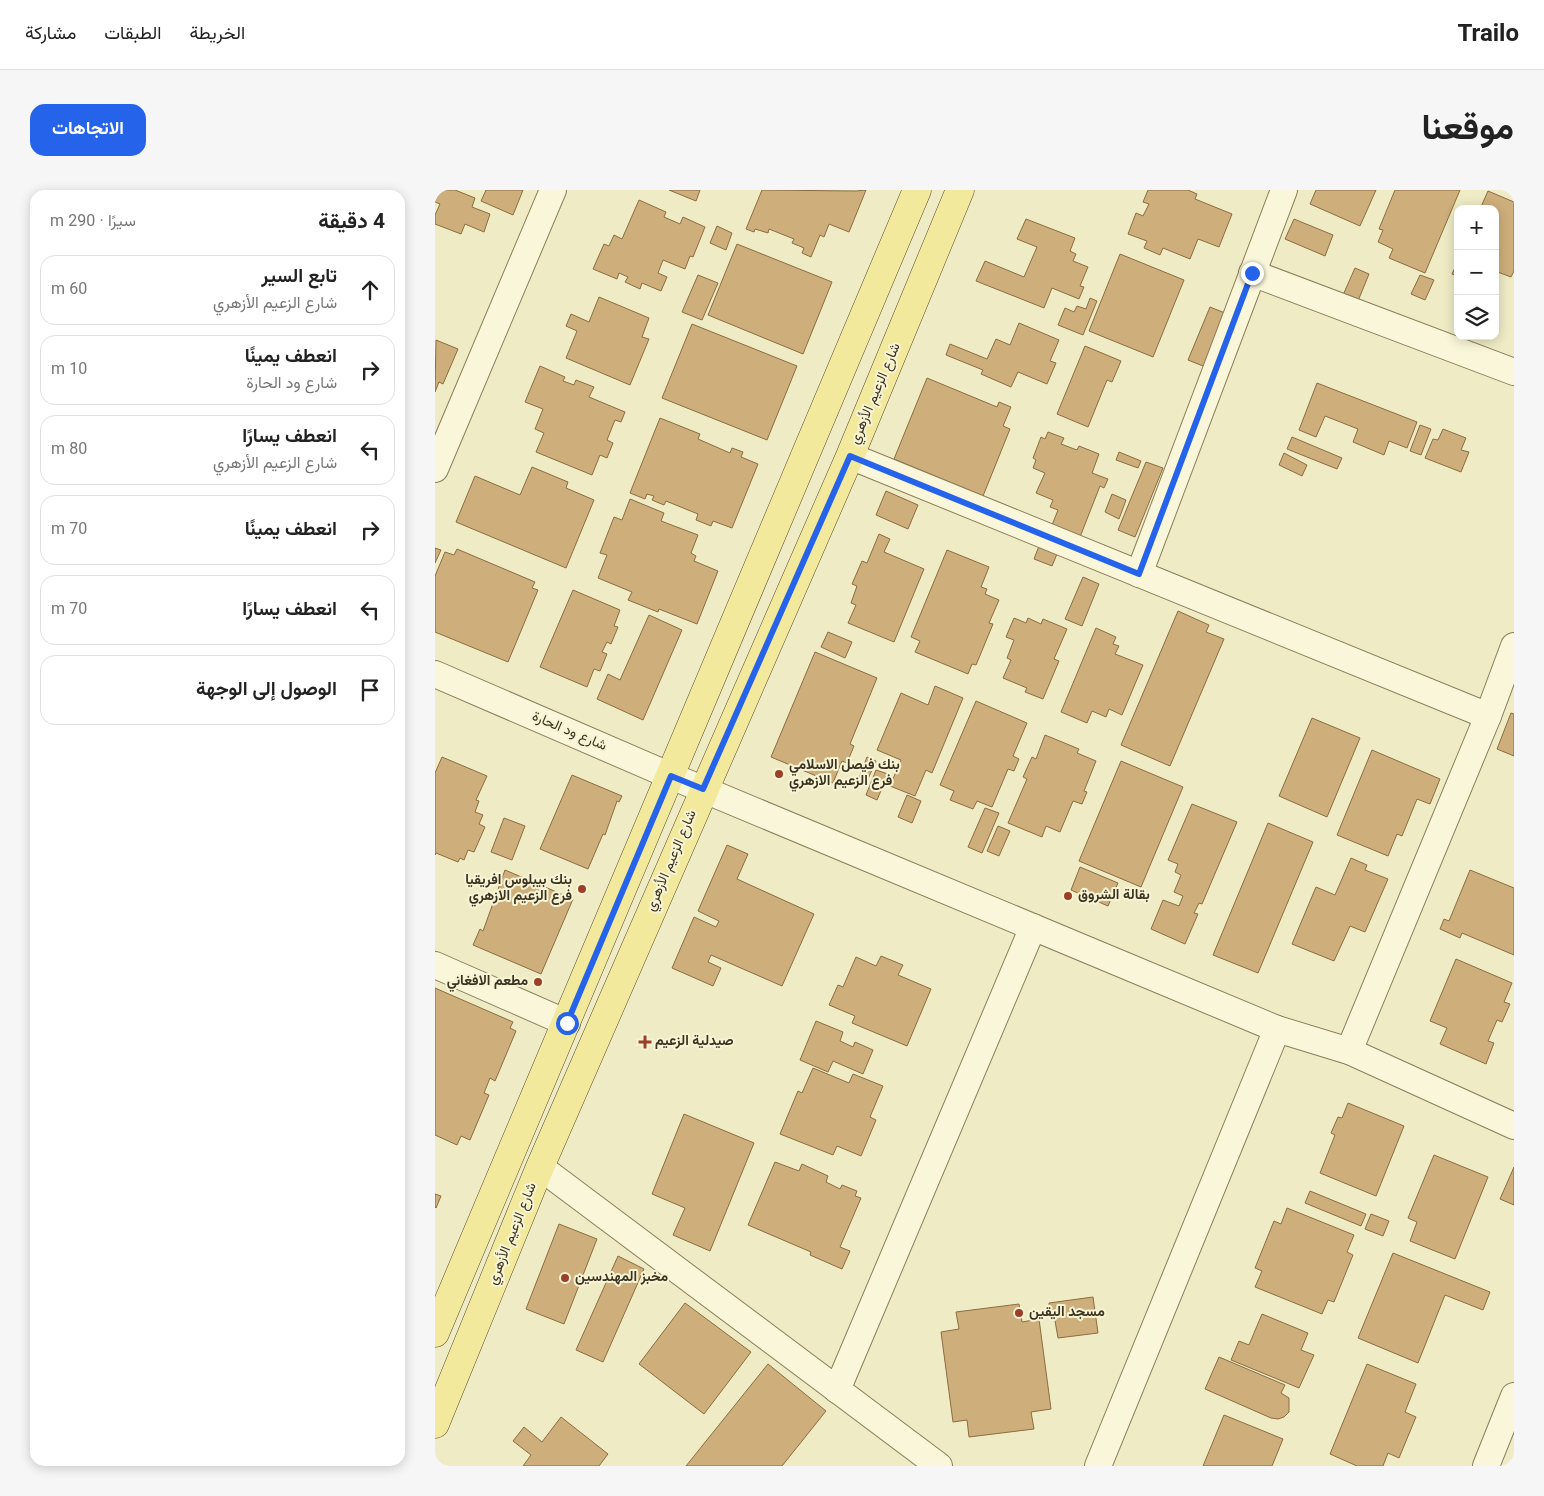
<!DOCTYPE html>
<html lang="ar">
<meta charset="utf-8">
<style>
body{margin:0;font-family:Georgia,Vazirmatn,serif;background:#f6f6f6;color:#222;direction:rtl}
.controls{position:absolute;right:15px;top:15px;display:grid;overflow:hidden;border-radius:10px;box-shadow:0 2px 12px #0003}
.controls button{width:45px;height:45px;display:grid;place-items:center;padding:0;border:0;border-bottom:1px solid #e0e0e0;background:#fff;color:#222;font:25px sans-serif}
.stop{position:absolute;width:15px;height:15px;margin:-11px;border:4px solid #2563eb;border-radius:50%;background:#fff}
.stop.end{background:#2563eb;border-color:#fff;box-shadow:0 1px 5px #0008}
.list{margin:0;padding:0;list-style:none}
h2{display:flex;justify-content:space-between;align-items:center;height:65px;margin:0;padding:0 20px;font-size:21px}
h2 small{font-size:16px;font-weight:400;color:#767676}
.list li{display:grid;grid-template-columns:32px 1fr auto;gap:15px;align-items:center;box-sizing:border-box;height:70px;margin:0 10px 10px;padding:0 10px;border:1px solid #e0e0e0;border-radius:15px}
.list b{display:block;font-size:19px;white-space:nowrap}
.list p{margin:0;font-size:16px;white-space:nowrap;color:#767676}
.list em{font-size:16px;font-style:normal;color:#767676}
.icon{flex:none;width:28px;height:28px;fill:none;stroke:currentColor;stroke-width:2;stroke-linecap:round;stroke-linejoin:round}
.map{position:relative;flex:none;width:1079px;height:1276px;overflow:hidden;direction:ltr;border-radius:15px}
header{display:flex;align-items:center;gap:30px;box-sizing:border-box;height:70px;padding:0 25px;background:#fff;border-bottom:1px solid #e0e0e0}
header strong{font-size:24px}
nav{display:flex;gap:28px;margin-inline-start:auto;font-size:18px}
.intro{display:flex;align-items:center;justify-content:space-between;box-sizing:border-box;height:120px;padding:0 30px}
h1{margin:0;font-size:35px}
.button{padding:12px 22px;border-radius:15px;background:#2563eb;color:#fff;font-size:18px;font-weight:700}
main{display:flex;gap:30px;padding:0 30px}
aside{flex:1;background:#fff;border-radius:15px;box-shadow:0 2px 12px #0003}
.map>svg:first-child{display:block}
</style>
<header>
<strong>Trailo</strong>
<nav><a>الخريطة</a><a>الطبقات</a><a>مشاركة</a></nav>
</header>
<div class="intro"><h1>موقعنا</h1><a class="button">الاتجاهات</a></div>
<main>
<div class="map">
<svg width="1079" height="1276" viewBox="0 0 1079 1276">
<rect width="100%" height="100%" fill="#efebc5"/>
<g fill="#ceae7a" stroke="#8b6d40">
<polygon points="0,0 20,0 40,8 37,17 55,24 49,42 30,34 26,44 0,34 0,25 5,14 0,12"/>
<polygon points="51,0 88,0 78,25 46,11"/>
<polygon points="234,0 265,0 261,11"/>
<polygon points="327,0 421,1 431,0 414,42 394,34 389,47 385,45 376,67 367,63 369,58 357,53 359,49 334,39 333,43 320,39 319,42 311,39"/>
<polygon points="713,0 753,0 762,4 760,9 797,24 784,57 763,49 755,69 728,58 725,65 709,58 712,51 693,44 701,23 708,26 714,14 708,12"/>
<polygon points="881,0 941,0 925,36 875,14"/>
<polygon points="960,0 1025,0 990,83 954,68 958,59 943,52 948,40 944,39"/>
<polygon points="1053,1 1079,12 1079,81 1076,87 1060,81 1060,19 1045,19"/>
<polygon points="204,10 231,22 229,27 245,34 248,27 270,37 258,67 255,66 250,79 228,70 223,83 232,87 226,101 207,93 205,99 190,92 193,87 184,83 182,89 158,79 169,54 174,56 179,45 187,49"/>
<polygon points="591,29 640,48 635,61 641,64 638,71 653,77 645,96 649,97 644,109 617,98 609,118 541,91 550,71 589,87 602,57 582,49"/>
<polygon points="859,29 898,45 890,66 850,49"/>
<polygon points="282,36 297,43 291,60 275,53"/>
<polygon points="302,54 397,92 368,164 273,125"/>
<polygon points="685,64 749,90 718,167 654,141"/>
<polygon points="1023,71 1023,86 1017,84"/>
<polygon points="920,78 934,84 923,111 908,105"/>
<polygon points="263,85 283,93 267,130 247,122"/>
<polygon points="985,85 999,90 990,110 976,104"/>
<polygon points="164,107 214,128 207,147 214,149 195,195 131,168 142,141 131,136 136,124 154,132"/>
<polygon points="655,108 662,111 648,145 623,135 630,118 639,122 642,116 651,119"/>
<polygon points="775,117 795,125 773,178 753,170"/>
<polygon points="584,133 624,150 615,171 621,173 612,194 583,182 576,197 546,184 548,180 511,165 515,154 552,169 561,149 575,155"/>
<polygon points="257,134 362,176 332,250 227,208"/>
<polygon points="1,150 23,159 8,194 4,192 0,202"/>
<polygon points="650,156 686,171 677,192 672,190 653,237 622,224"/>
<polygon points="105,176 130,187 128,191 139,195 141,190 159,197 154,207 190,222 186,232 180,230 172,250 178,253 172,268 165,265 157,285 101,262 109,243 100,239 108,219 90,212"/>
<polygon points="492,188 562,217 564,212 576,217 568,236 575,239 548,306 459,269"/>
<polygon points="882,193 982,232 972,258 954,251 949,265 918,252 923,239 890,226 881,247 864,240"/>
<polygon points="225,228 265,244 263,249 295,263 297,258 308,262 306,267 323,274 297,338 278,331 276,336 261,330 263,324 231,311 229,315 217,310 219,306 212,304 210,309 195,303"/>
<polygon points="985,235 996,239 986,265 975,261"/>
<polygon points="1008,239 1031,248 1026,260 1034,262 1026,282 990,268 998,249 1003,250"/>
<polygon points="613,242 629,248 626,254 642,260 644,256 664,264 657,283 673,289 669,298 665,296 645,347 617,335 623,320 615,317 618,310 601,303 610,283 598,278 601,270 598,268 606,247 610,249"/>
<polygon points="857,247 907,268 902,279 852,259"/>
<polygon points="684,262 706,271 703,278 681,270"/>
<polygon points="849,263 872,275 867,286 844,275"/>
<polygon points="711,272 728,278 700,347 683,340"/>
<polygon points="97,277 133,292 131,298 159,310 131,378 21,332 40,286 85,305"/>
<polygon points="451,301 483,315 473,339 441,325"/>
<polygon points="677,304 691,310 684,329 670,322"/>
<polygon points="195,309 229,323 226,331 263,345 256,363 261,366 259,371 283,381 262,434 224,419 223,422 193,410 197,402 163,388 172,365 165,363 179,327 187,330"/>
<polygon points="444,344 455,349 449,362 489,379 459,452 413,433 421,415 416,413 422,396 417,394 427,371 432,373"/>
<polygon points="604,356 622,364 617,376 599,369"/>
<polygon points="0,358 6,360 0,373"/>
<polygon points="22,359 100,392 97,398 103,400 73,472 0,442 0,386 10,362 19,365"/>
<polygon points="512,360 554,377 546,397 552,399 550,404 564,410 554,433 558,434 541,475 537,474 533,484 480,462 485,451 476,447"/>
<polygon points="648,387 664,394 647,436 630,429"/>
<polygon points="138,400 185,420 179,436 183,437 176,454 172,452 167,462 172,464 165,481 159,479 152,497 105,477"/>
<polygon points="743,421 774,435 771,442 789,449 735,576 686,555"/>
<polygon points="214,425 247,440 208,530 162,509 173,484 185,490"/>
<polygon points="579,428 591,433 593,428 606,434 608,429 632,439 619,469 624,471 608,509 590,502 592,498 568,488 576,470 572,468 579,450 571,447"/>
<polygon points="661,438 681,447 678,454 684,456 680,464 708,475 687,525 674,519 671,527 657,521 652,533 626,522"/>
<polygon points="393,442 417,452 410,468 386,457"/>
<polygon points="380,462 442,488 415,554 419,556 412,573 407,571 398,593 336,567"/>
<polygon points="500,496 528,508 497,583 491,580 480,606 455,596 466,570 442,560 466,503 493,515"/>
<polygon points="541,511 592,533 578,566 584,569 579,581 573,579 557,617 542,611 538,619 515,610 519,601 505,595"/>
<polygon points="1076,523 1079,524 1079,566 1062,559"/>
<polygon points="877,528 925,548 892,627 844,606"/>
<polygon points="610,545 644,559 642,563 661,571 649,601 652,602 647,614 638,611 625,642 611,636 607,647 573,633 592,589 588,587 597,567 601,569"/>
<polygon points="937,560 1005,589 995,614 982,609 967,646 962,644 953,666 902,645"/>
<polygon points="7,567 52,586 41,610 44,611 40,622 48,625 44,634 50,637 39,662 33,660 29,670 25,668 23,672 1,663 0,665 0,583"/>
<polygon points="432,567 441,571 432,591 424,588"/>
<polygon points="686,571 748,597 706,697 644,671"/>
<polygon points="441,580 453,584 442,610 431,605"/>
<polygon points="137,585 187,606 184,612 182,611 170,645 168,644 153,679 105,659"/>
<polygon points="472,605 486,611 477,633 463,627"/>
<polygon points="757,614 802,632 767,714 764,713 759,723 763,724 750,754 716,739 728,710 744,716 748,706 739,702 746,685 740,682 743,674 733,670"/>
<polygon points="550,618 564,623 547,663 533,657"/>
<polygon points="69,628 90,636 77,670 56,662"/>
<polygon points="833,633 878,652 823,783 778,765"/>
<polygon points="563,636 575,641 564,666 552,661"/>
<polygon points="292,655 313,664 302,689 379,724 347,796 276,765 273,772 286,778 278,796 237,778 259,727 281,737 284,731 263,721"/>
<polygon points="916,668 932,675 930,680 953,689 930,742 915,736 899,771 857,754 881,697 900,705"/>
<polygon points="645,677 683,693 673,716 636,700"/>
<polygon points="70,680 138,709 106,784 38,755 45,739 48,741"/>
<polygon points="1035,680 1079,698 1079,765 1027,743 1025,748 1005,739 1009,729 1014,731"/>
<polygon points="446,766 468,775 463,785 496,799 472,856 417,833 420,826 394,815 403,795 408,797 421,767 441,776"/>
<polygon points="1021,769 1077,793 1069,812 1075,814 1067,832 1062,830 1053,851 1059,853 1051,874 1005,854 1012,838 995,831"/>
<polygon points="0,798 78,832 75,838 81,841 60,891 55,888 49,903 54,905 35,950 26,946 22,955 0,945"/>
<polygon points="381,831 408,842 405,851 418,857 420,852 438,860 428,884 398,871 393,882 365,870"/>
<polygon points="378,878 414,893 418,884 448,896 435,927 441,930 426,966 402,956 398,965 345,944 363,901 367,903"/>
<polygon points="913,913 969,936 941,1006 885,983 900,945 896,943 903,927 907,928"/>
<polygon points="249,924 319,953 275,1061 238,1045 250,1018 217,1004"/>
<polygon points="999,965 1053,987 1020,1069 975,1051 982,1032 973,1028"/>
<polygon points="340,972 364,981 367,974 393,986 391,992 405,999 407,995 422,1001 420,1006 426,1008 405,1057 415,1061 407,1079 375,1065 376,1062 313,1035"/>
<polygon points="1079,977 1079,1015 1065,1009"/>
<polygon points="875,1001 931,1024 926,1036 870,1013"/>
<polygon points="0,1004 6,1006 1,1018 0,1017"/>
<polygon points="852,1018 919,1045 912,1062 918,1065 899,1112 893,1110 887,1124 820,1097 827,1081 820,1078 839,1031 846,1034"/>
<polygon points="936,1024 954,1031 948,1046 930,1039"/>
<polygon points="124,1034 162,1049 129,1134 91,1119"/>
<polygon points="958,1063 1055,1102 1048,1120 1010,1105 983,1173 923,1148"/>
<polygon points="183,1066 209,1079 168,1172 141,1160"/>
<polygon points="658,1107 663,1143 623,1148 619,1125 615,1126 614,1113"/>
<polygon points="250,1113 316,1162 269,1224 204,1174"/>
<polygon points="584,1114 587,1132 604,1129 616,1219 596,1222 599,1239 534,1247 532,1230 518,1232 506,1142 524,1139 521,1122"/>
<polygon points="827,1124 873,1143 866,1160 879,1165 864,1198 796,1170 804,1151 814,1155"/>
<polygon points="784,1167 850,1195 846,1203 854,1208 854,1222 849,1227 843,1229 836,1228 770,1199"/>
<polygon points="333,1174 391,1221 347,1276 251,1276"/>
<polygon points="932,1174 981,1194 970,1222 981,1227 964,1268 953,1263 948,1276 922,1276 895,1264"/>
<polygon points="789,1225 848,1249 837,1276 768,1276"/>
<polygon points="126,1227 173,1264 164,1276 88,1276 96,1265 78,1251 89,1237 107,1252"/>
</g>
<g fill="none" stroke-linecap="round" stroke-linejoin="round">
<defs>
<g id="minor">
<polyline points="817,83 1079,182"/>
<polyline points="415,266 1053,526"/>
<polyline points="0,279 118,0"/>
<polyline points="704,384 849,0"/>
<polyline points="0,484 236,586 842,839 914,861 1079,936"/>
<polyline points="0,775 132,833"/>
<polyline points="914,861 1053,526 1079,456"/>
<polyline points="105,977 504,1276"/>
<polyline points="402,1200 598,737"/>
<polyline points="663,1276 842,839"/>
<polyline points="1051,1276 1079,1206"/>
</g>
<g id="primary">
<polyline points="0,1143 482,0"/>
<polyline points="0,1234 105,977 415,266 525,0"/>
</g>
</defs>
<use href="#minor" stroke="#8b7e5b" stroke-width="28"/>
<use href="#primary" stroke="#594b2f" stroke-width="29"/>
<use href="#minor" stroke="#faf6d9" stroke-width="26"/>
<use href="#primary" stroke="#f3e99d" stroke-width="28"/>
</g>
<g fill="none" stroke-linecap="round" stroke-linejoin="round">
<polyline stroke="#2563eb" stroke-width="6" points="132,833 236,586 268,599 415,266 704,384 817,83"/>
</g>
<g fill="#9c3f29" stroke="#f7f4d5" stroke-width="2">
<circle cx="344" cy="584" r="5"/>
<circle cx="147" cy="699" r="5"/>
<circle cx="633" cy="706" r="5"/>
<circle cx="103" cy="792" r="5"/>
<path d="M207.5 844.5h5v5h5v5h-5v5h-5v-5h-5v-5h5z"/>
<circle cx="130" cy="1088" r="5"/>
<circle cx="584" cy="1123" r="5"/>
</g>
<g text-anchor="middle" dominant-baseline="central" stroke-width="4" stroke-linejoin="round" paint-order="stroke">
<g font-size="14" fill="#3b321f" stroke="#f7f4d5">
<text transform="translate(441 204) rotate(-67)">شارع الزعيم الأزهري</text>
<text transform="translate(134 542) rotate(23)">شارع ود الحارة</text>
<text transform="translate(237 671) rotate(-67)">شارع الزعيم الأزهري</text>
<text transform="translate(78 1044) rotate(-68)">شارع الزعيم الأزهري</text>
</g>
<g font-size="14" font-weight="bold" fill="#3b321f" stroke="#f7f4d5" text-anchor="start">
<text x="354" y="576">بنك فيصل الاسلامي<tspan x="354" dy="16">فرع الزعيم الازهري</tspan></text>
<text x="137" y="691" text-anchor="end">بنك بيبلوس افريقيا<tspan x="137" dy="16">فرع الزعيم الازهري</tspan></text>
<text x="643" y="706">بقالة الشروق</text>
<text x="93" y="792" text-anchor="end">مطعم الافغاني</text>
<text x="220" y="852">صيدلية الزعيم</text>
<text x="140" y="1088">مخبز المهندسين</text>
<text x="594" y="1123">مسجد اليقين</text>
</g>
</g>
</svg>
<div class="controls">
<button>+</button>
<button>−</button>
<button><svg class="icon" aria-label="layers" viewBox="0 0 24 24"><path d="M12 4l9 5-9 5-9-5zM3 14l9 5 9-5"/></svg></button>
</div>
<div class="stop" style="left:132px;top:833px"></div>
<div class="stop end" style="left:817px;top:83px"></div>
</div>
<aside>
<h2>4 دقيقة<small>سيرًا · 290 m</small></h2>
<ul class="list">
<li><svg class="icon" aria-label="ahead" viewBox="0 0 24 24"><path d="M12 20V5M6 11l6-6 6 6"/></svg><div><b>تابع السير</b><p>شارع الزعيم الأزهري</p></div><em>60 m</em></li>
<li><svg class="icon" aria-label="right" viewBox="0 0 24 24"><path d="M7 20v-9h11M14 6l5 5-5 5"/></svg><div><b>انعطف يمينًا</b><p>شارع ود الحارة</p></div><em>10 m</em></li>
<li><svg class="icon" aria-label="left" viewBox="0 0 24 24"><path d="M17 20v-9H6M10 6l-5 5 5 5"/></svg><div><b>انعطف يسارًا</b><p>شارع الزعيم الأزهري</p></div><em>80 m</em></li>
<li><svg class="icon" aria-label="right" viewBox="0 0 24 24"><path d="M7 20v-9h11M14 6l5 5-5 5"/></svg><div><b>انعطف يمينًا</b></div><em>70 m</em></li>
<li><svg class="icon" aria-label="left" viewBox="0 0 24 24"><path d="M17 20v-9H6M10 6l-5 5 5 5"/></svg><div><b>انعطف يسارًا</b></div><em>70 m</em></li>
<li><svg class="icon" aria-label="arrive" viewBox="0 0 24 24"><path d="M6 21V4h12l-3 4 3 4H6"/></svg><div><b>الوصول إلى الوجهة</b></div></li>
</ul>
</aside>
</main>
